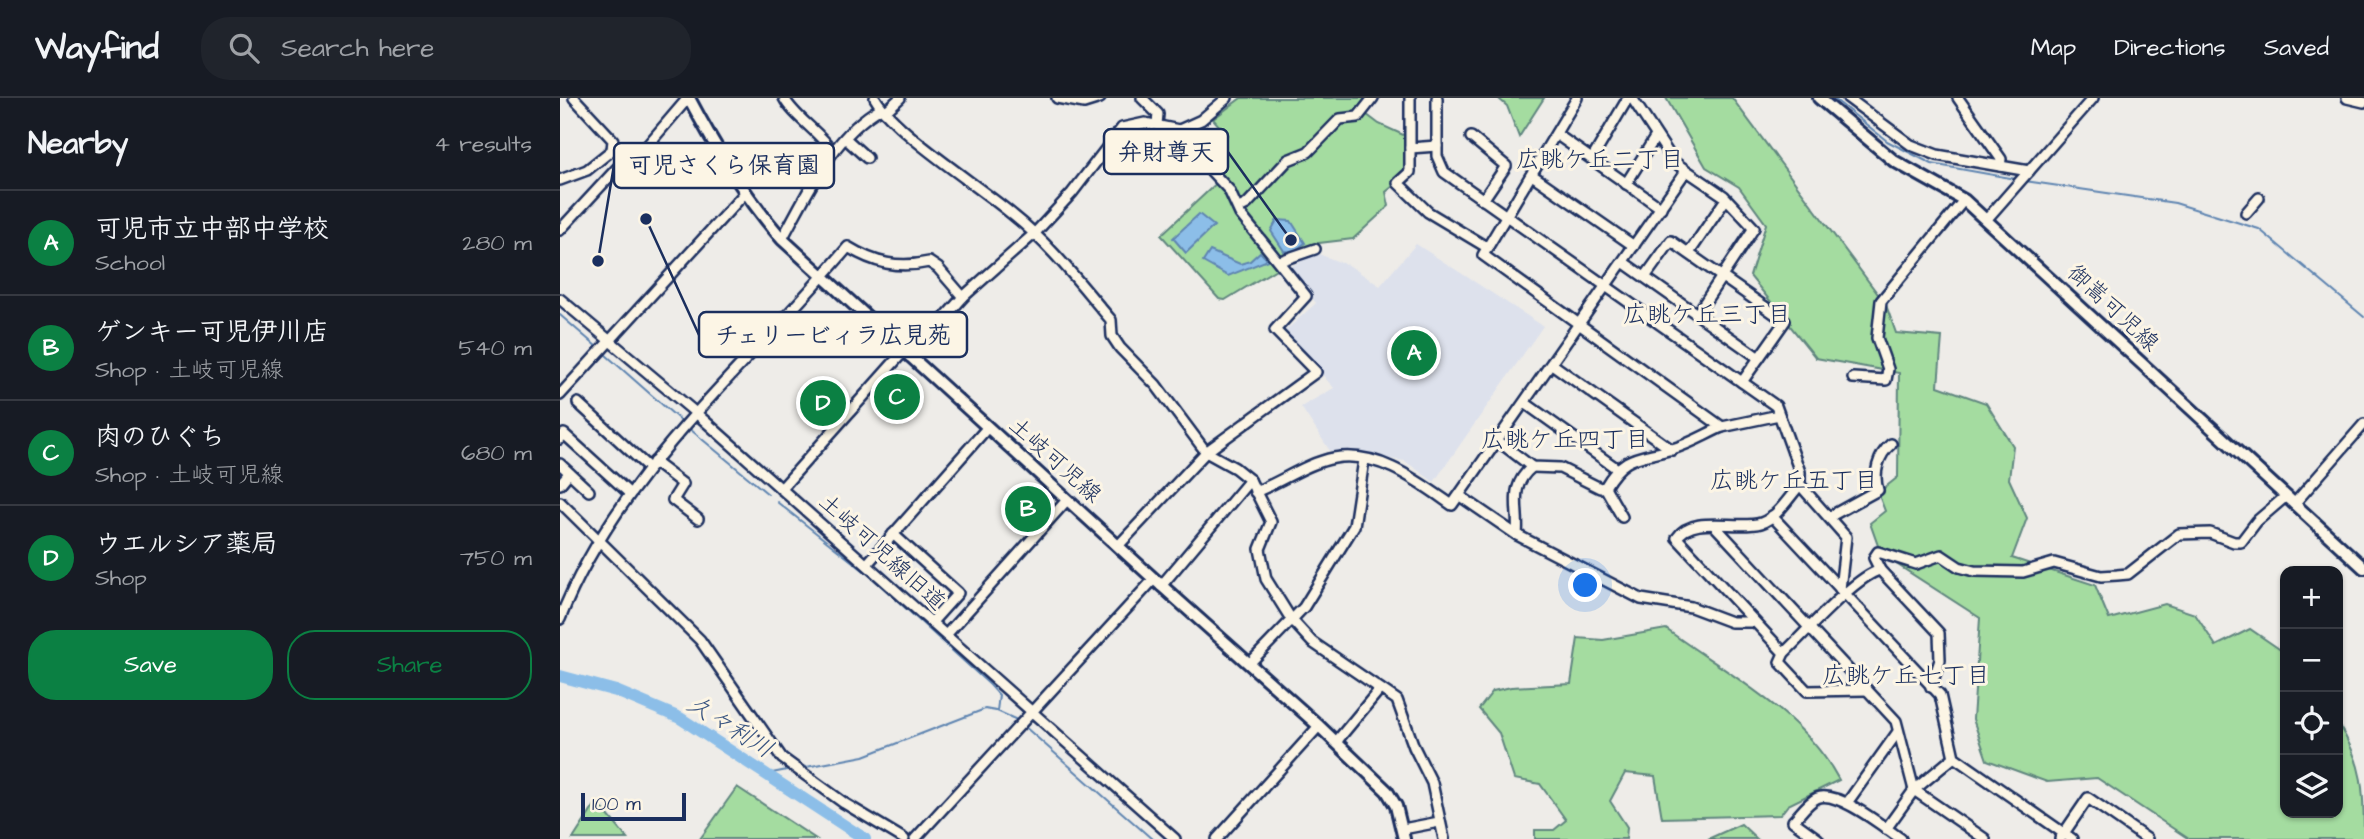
<!DOCTYPE html>
<meta charset="utf-8">
<style>
body{margin:0;font-family:"Architects Daughter","Klee One",sans-serif;background:#20242c;color:#f1f3f6}
.controls{position:absolute;right:21px;bottom:21px;display:grid;overflow:hidden;border-radius:14px;box-shadow:0 2px 5px #0004}
.controls button{width:63px;height:63px;display:grid;place-items:center;padding:0;border:0;border-bottom:2px solid #363941;background:#171b24;color:#f1f3f6;font:35px sans-serif}
.scale{position:absolute;left:21px;bottom:18px;width:105px;box-sizing:border-box;padding-left:7px;border:4px solid #1b2f5e;border-top:0;font-size:19px;line-height:24px;white-space:nowrap;color:#1b2f5e;-webkit-text-stroke:5px #fcf5e5;paint-order:stroke}
.you{position:absolute;left:1026px;top:488px;width:24px;height:24px;margin:-18px;border:5px solid #fff;border-radius:50%;background:#1a73e8;box-shadow:0 0 0 10px #1a73e833}
.badge{display:grid;place-items:center;width:46px;height:46px;border-radius:50%;background:#0b8043;color:#fff;font-size:23px;font-weight:700}
.pin{position:absolute;translate:-50% -50%;border:4px solid #fff;box-shadow:0 2px 7px #0006}
.list{margin:0;padding:0;list-style:none}
h2{display:flex;justify-content:space-between;align-items:center;height:91px;margin:0;padding:0 28px;font-size:30px}
h2 small{font-size:23px;font-weight:400;color:#9ea1a6}
.list li{display:grid;grid-template-columns:46px 1fr auto;gap:21px;align-items:center;box-sizing:border-box;height:105px;padding:0 28px;border-top:2px solid #363941}
.list b{display:block;font-size:26px;white-space:nowrap}
.list p{margin:0;font-size:23px;white-space:nowrap;color:#9ea1a6}
.list em{font-size:23px;font-style:normal;color:#9ea1a6}
.actions{display:flex;gap:14px;padding:21px 28px}
.actions a{flex:1;padding:16px 0;border:2px solid #0b8043;border-radius:28px;text-align:center;font-size:24px;color:#0b8043}
.actions .main{background:#0b8043;color:#fff}
.icon{flex:none;width:38px;height:38px;fill:none;stroke:currentColor;stroke-width:2;stroke-linecap:round;stroke-linejoin:round}
.map{position:relative;flex:none;width:1804px;height:741px;overflow:hidden}
header{display:flex;align-items:center;gap:42px;box-sizing:border-box;height:98px;padding:0 35px;background:#171b24;border-bottom:2px solid #363941}
header strong{font-size:33px}
nav{display:flex;gap:38px;margin-inline-start:auto;font-size:24px}
.search{width:490px;height:63px;background:#20242c;display:flex;align-items:center;gap:18px;box-sizing:border-box;padding:0 24px;border-radius:28px;color:#9ea1a6;font-size:26px}
main{display:flex}
aside{flex:1;background:#171b24}
.map>svg:first-child{display:block}
</style>
<header>
<strong>Wayfind</strong>
<div class="search"><svg class="icon" aria-label="search" viewBox="0 0 24 24"><circle cx="10" cy="10" r="6"/><path d="M15 15l6 6"/></svg>Search here</div>
<nav><a>Map</a><a>Directions</a><a>Saved</a></nav>
</header>
<main>
<aside>
<h2>Nearby<small>4 results</small></h2>
<ul class="list">
<li><span class="badge">A</span><div><b>可児市立中部中学校</b><p>School</p></div><em>280 m</em></li>
<li><span class="badge">B</span><div><b>ゲンキー可児伊川店</b><p>Shop · 土岐可児線</p></div><em>540 m</em></li>
<li><span class="badge">C</span><div><b>肉のひぐち</b><p>Shop · 土岐可児線</p></div><em>680 m</em></li>
<li><span class="badge">D</span><div><b>ウエルシア薬局</b><p>Shop</p></div><em>750 m</em></li>
</ul>
<div class="actions"><a class="main">Save</a><a>Share</a></div>
</aside>
<div class="map">
<svg width="1804" height="741" viewBox="0 0 1804 741">
<rect width="100%" height="100%" fill="#eeece8"/>
<filter id="ink" filterUnits="userSpaceOnUse"><feTurbulence type="fractalNoise" baseFrequency=".0143" numOctaves="2"/><feDisplacementMap in="SourceGraphic" scale="14" xChannelSelector="R" yChannelSelector="G"/><feConvolveMatrix kernelMatrix="1 2 1 2 8 2 1 2 1" color-interpolation-filters="sRGB"/></filter>
<g filter="url(#ink)">
<polygon fill="#dde1ec" points="856,146 983,228 874,384 845,363 770,353 741,309 774,290 724,234 756,205 730,169 756,155 790,168 820,188"/>
<g fill="#a4dca0" stroke="#60867f" stroke-width="2">
<polygon points="681,0 813,0 802,13 819,26 850,40 850,74 826,94 829,108 793,141 759,145 665,202 659,201 601,137 662,80 647,56 667,37 653,21"/>
<polygon points="938,0 984,0 959,39 947,8"/>
<path d="M1106 0H1172L1326 207 1336 235 1382 239 1378 288 1426 305 1453 348 1449 381 1467 420 1452 460 1535 487 1549 521 1605 506 1635 516 1656 548 1690 531 1725 555V715H1778V626C1804 666 1804 694 1804 741H1629L1537 680 1487 684 1427 662 1413 621 1420 520 1321 456 1310 425 1325 413 1318 395 1338 379 1339 275 1256 260 1190 178 1206 126 1179 89 1146 69Z"/>
<path d="M1106 531C1166 575 1243 614 1279 682L1228 707 1220 717 1102 720 1095 678 1065 675 1050 703 1067 729 1066 741H975V732H994L1006 722 980 686 954 681 939 635 919 611 933 593 951 589 1011 586 1018 540 1043 542Z"/>
<polygon points="177,689 256,741 140,741"/>
<polygon points="37,704 68,741 13,741"/>
<polygon points="1181,726 1197,741 1148,741"/>
</g>
<g fill="#8cbee8" stroke="#5f85b1" stroke-width="2">
<polygon points="639,116 654,128 626,155 613,140"/>
<polygon points="717,122 731,123 745,145 733,154 724,153 711,133"/>
<polygon points="650,153 680,166 690,163 700,154 708,162 668,178 643,164"/>
</g>
<g fill="none" stroke-linecap="round" stroke-linejoin="round">
<g stroke="#5f85b1" stroke-width="2">
<polyline points="1273,0 1327,43 1372,66 1456,81"/>
<polyline points="1465,83 1615,105 1699,131 1804,219"/>
<polyline points="0,217 37,249"/>
<polyline points="46,257 122,324"/>
<polyline points="131,332 208,396"/>
<polyline points="217,404 308,476 430,587 439,597 437,613 457,622"/>
<polyline points="464,628 592,741"/>
<polyline points="241,670 304,658 425,611 436,613"/>
<polyline points="207,676 232,671"/>
</g>
<polyline stroke="#8cbee8" stroke-width="12" points="0,578 56,593 120,620 305,741"/>
<defs>
<g id="minor">
<path d="M224 0C234 19 260 34 273 54"/>
<path d="M315 0C336 36 418 87 453 117 491 147 520 186 551 222L552 238 560 250 596 287 646 354 675 370 690 382 711 424 700 451 706 481 731 521 752 544 837 602 854 649 872 685 884 741"/>
<polyline points="497,0 524,5 540,0"/>
<polyline points="582,0 598,16 597,26"/>
<polyline points="850,0 850,74 838,85 868,114 928,150"/>
<polyline points="877,0 877,58 884,74 1216,308 1240,374 1240,387 1286,439 1280,491"/>
<polyline points="1017,0 923,157 1162,329 1219,317"/>
<polyline points="1072,0 1114,64 1164,98 1194,130 1137,216"/>
<polyline points="1288,0 1351,47 1377,57 1440,68"/>
<polyline points="1398,0 1441,61 1440,68 1469,73"/>
<polyline points="1787,0 1804,4"/>
<polyline points="325,14 340,0"/>
<polyline points="996,36 1101,110"/>
<polyline points="911,39 946,68 923,102"/>
<polyline points="285,40 307,60"/>
<polyline points="850,50 877,48"/>
<polyline points="1032,61 1068,0"/>
<polyline points="972,77 1074,148"/>
<polyline points="0,82 27,72 52,52 53,42 14,0"/>
<polyline points="1066,86 1096,38"/>
<polyline points="679,110 687,106 728,62 748,54 780,21 798,19 813,0"/>
<polyline points="1686,115 1699,100"/>
<polyline points="1426,122 1533,0"/>
<polyline points="0,132 61,66 69,69 128,0"/>
<path d="M222 141C248 94 273 37 321 10"/>
<polyline points="1129,155 1166,101"/>
<polyline points="720,163 755,151"/>
<polyline points="1063,164 1199,260"/>
<polyline points="1085,179 1111,143 1225,223 1182,284"/>
<polyline points="0,201 137,316 615,741"/>
<polyline points="350,259 403,199 475,135 512,95 562,30 585,25 619,32 641,22 667,0"/>
<polyline points="992,266 1112,352"/>
<polyline points="1293,280 1326,282 1328,271 1317,240 1321,203 1404,102"/>
<polyline points="0,297 184,96"/>
<polyline points="18,305 89,370"/>
<polyline points="965,305 1056,370"/>
<polyline points="0,341 4,336 69,395"/>
<path d="M938 343 972 369 1000 370 1040 390 1045 389C1065 355 1079 361 1112 351 1130 346 1146 336 1162 329"/>
<polyline points="94,364 123,386 113,402 138,421"/>
<polyline points="0,366 29,393"/>
<polyline points="0,386 9,375"/>
<polyline points="1045,389 1062,419"/>
<polyline points="221,391 344,253"/>
<path d="M695 394C721 384 747 365 774 360 818 352 859 384 892 407L1126 73"/>
<polyline points="900,398 957,437 1081,501 1131,509 1171,524 1192,524"/>
<polyline points="0,404 140,542 222,660 284,705 344,741"/>
<polyline points="1734,406 1804,326"/>
<polyline points="1212,418 1380,597 1394,659 1512,741"/>
<path d="M1269 419 1318 392C1313 376 1318 357 1331 346"/>
<polyline points="1154,427 1336,623 1354,692 1425,741"/>
<polyline points="333,436 398,495 372,524"/>
<path d="M957 437C960 410 947 390 972 369"/>
<polyline points="558,448 646,354 756,274 715,232 746,198 680,116 669,92 621,41 619,32"/>
<polyline points="307,466 428,329"/>
<polyline points="601,488 690,382"/>
<path d="M0 521C58 373 187 269 288 149 314 165 338 171 369 164L378 170 403 199"/>
<polyline points="386,537 507,402"/>
<path d="M1224 555 1117 440C1132 416 1177 432 1201 425 1217 420 1229 399 1240 387"/>
<polyline points="689,566 744,509 794,428 804,362"/>
<polyline points="1371,589 1380,562 1379,535 1320,472 1314,460 1318,454 1356,466 1381,457 1399,469 1414,473 1463,474 1494,465 1541,478 1557,477 1568,476 1619,436 1650,435 1674,444 1681,444 1697,423 1725,399"/>
<path d="M1307 592 1247 593 1220 564 1224 555C1245 535 1296 478 1320 472"/>
<polyline points="776,644 820,591"/>
<polyline points="1287,705 1337,635"/>
<polyline points="843,731 879,724"/>
<polyline points="1326,731 1354,692 1394,659"/>
<polyline points="355,741 594,481"/>
<polyline points="657,741 759,628"/>
<path d="M1258 741 1233 723C1240 716 1248 704 1257 700 1277 691 1325 730 1341 741"/>
<polyline points="1500,741 1528,700 1587,741"/>
</g>
<g id="major">
<path d="M129 0C156 51 184 97 222 141L594 481 759 628 827 693 836 708 844 741"/>
<polyline points="1259,0 1334,63 1404,102 1804,470"/>
</g>
</defs>
<use href="#minor" stroke="#1b2f5e" stroke-width="14"/>
<use href="#major" stroke="#1b2f5e" stroke-width="16"/>
<use href="#minor" stroke="#fcf5e5" stroke-width="9"/>
<use href="#major" stroke="#fcf5e5" stroke-width="10"/>
</g>
</g>
<g text-anchor="middle" dominant-baseline="central" stroke-width="6" stroke-linejoin="round" paint-order="stroke">
<g font-size="23" fill="#1b2f5e" stroke="#fcf5e5">
<text transform="translate(1553 210) rotate(43)">御嵩可児線</text>
<text transform="translate(495 362) rotate(42)">土岐可児線</text>
<text transform="translate(322 454) rotate(42)">土岐可児線旧道</text>
</g>
<g font-size="24" fill="#1b2f5e" stroke="#fcf5e5">
<text x="1040" y="62">広眺ケ丘二丁目</text>
<text x="1147" y="217">広眺ケ丘三丁目</text>
<text x="1005" y="342">広眺ケ丘四丁目</text>
<text x="1234" y="383">広眺ケ丘五丁目</text>
<text x="1346" y="578">広眺ケ丘七丁目</text>
</g>
<g font-size="24" font-style="italic" fill="#375380" stroke="#fcf5e5">
<text transform="translate(170 629) rotate(32)">久々利川</text>
</g>
</g>
<path fill="none" stroke="#1b2f5e" stroke-width="2.5" d="M731 142L668 54M38 163L54 67M86 121L139 237"/>
<g fill="#1b2f5e" stroke="#fcf5e5" stroke-width="2.5">
<circle cx="731" cy="142" r="7"/>
<circle cx="38" cy="163" r="7"/>
<circle cx="86" cy="121" r="7"/>
</g>
<g fill="#fcf5e5" stroke="#1b2f5e" stroke-width="2.5">
<rect x="544" y="31" width="124" height="45" rx="7"/>
<rect x="54" y="45" width="220" height="45" rx="7"/>
<rect x="139" y="214" width="268" height="45" rx="7"/>
</g>
<g font-size="24" text-anchor="middle" font-weight="bold" fill="#1b2f5e">
<text x="606" y="62">弁財尊天</text>
<text x="164" y="75">可児さくら保育園</text>
<text x="273" y="245">チェリービィラ広見苑</text>
</g>
</svg>
<div class="controls">
<button>+</button>
<button>−</button>
<button><svg class="icon" aria-label="locate" viewBox="0 0 24 24"><circle cx="12" cy="12" r="6"/><path d="M12 2v4M12 18v4M2 12h4M18 12h4"/></svg></button>
<button><svg class="icon" aria-label="layers" viewBox="0 0 24 24"><path d="M12 4l9 5-9 5-9-5zM3 14l9 5 9-5"/></svg></button>
</div>
<div class="scale">100 m</div>
<div class="you"></div>
<div class="pin badge" style="left:854px;top:255px">A</div>
<div class="pin badge" style="left:468px;top:411px">B</div>
<div class="pin badge" style="left:337px;top:299px">C</div>
<div class="pin badge" style="left:263px;top:305px">D</div>
</div>
</main>
